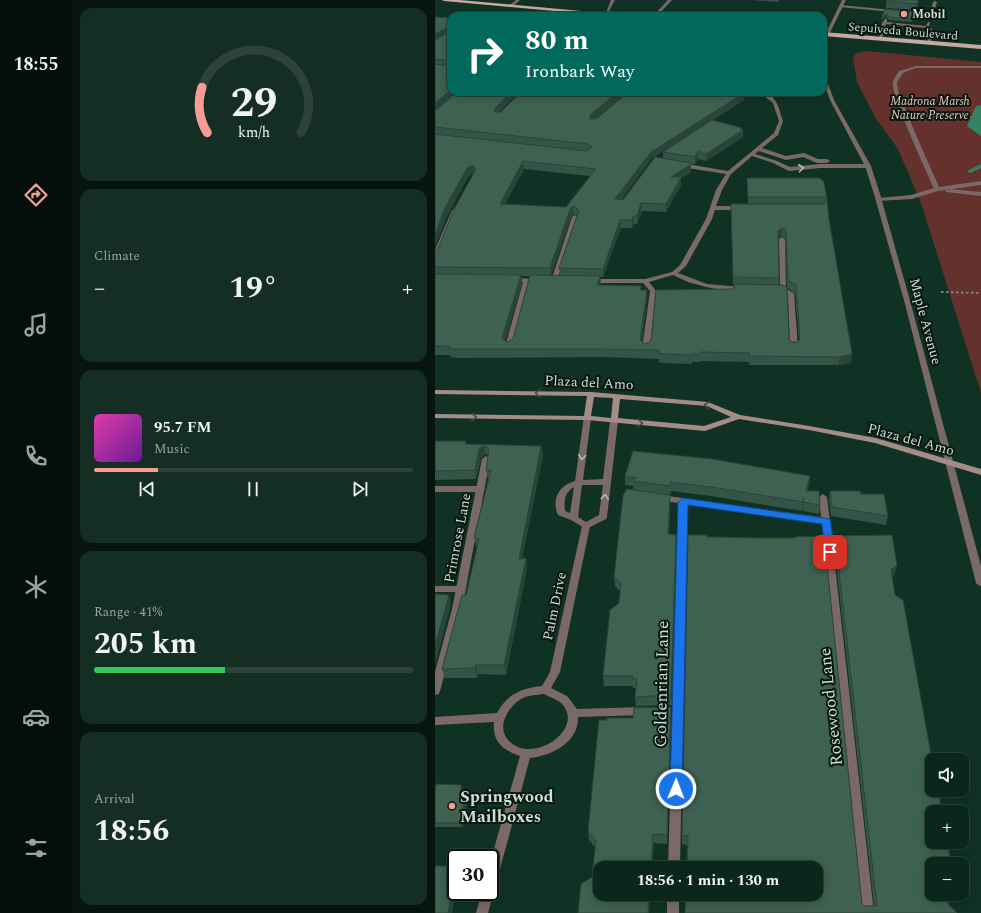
<!DOCTYPE html>
<meta charset="utf-8">
<style>
:root{--surface:#0b261b;--page:#142e24;--text:#f1f3f6;--muted:#9aa5a3;--line:#2b433a;--accent:#f59c93}
body{margin:0;font-family:Spectral,serif;background:var(--page);color:var(--text);height:100vh;display:flex;flex-direction:column;font-size:15px;white-space:nowrap}
*{box-sizing:border-box;margin:0}
p{font-size:13px;color:var(--muted)}
.icon{flex:none;width:22px;height:22px;fill:none;stroke:currentColor;stroke-width:2;stroke-linecap:round;stroke-linejoin:round}
.map{position:relative;flex:1;overflow:hidden}
.side{display:flex;flex-direction:column;gap:8px;padding:8px;background:#06150f;width:363px}
.side>*{flex:none}
.top-card{position:absolute;left:12px;top:12px;width:380px;height:84px;border-radius:12px;box-shadow:0 2px 10px #0003,0 0 0 1px var(--line);background:#00695c;color:#fff;overflow:hidden}
.buttons{position:absolute;left:490px;top:753px;display:grid;gap:8px}
.buttons a{display:grid;place-items:center;width:44px;height:44px;border-radius:8px;background:var(--surface);box-shadow:0 2px 10px #0003,0 0 0 1px var(--line);font-size:20px}
.speed{position:absolute;left:12px;top:849px;display:flex;gap:8px;font-size:20px;font-weight:700;text-align:center}
.speed>*{display:grid;place-content:center;width:52px;height:52px;border-radius:50%;background:var(--surface);box-shadow:0 2px 10px #0003,0 0 0 1px var(--line);line-height:1}
.speed .limit{border:2px solid #111;border-radius:6px;background:#fff;color:#111}
.pin{position:absolute;display:grid;place-items:center;width:34px;height:34px;color:#fff;margin:-17px;border-radius:8px;box-shadow:0 2px 6px #0006}
.me{position:absolute;width:44px;margin:-22px;rotate:1deg;stroke-linejoin:round;filter:drop-shadow(0 0 3px #0008)}
.turn{display:flex;align-items:center;gap:14px;height:84px;padding:0 12px;font-size:18px}
.turn .icon{width:52px;height:52px;stroke-width:2.5}
.turn b{display:block;font-size:28px;line-height:34px}
.big{font-size:30px;font-weight:700;line-height:1.1}
.side .widget{flex:1;display:flex;flex-direction:column;justify-content:center;gap:6px;min-width:0;padding:0 14px;border-radius:12px;background:var(--page)}
.side .dial{align-items:center;gap:0}
.dial svg{height:104px;overflow:visible;fill:none;stroke:var(--line);stroke-width:7;stroke-linecap:round;text-anchor:middle}
.dial text{fill:var(--text);stroke:none}
.song{display:flex;align-items:center;gap:12px}
.cover{width:48px;height:48px;border-radius:6px;background:linear-gradient(135deg,hsl(320 70% 55%),hsl(280 70% 35%))}
.played{height:4px;border-radius:2px;background:linear-gradient(90deg,var(--accent) 20%,var(--line) 20%)}
.keys{display:flex;justify-content:space-around;direction:ltr}
.heat{display:flex;justify-content:space-between;align-items:center;font-size:22px;direction:ltr}
.charge{height:6px;border-radius:3px;background:linear-gradient(90deg,#34c759 41%,var(--line) 0)}
.trip{position:absolute;left:158px;top:861px;width:230px;height:40px;border-radius:12px;background:var(--surface);box-shadow:0 2px 10px #0003,0 0 0 1px var(--line);font-weight:700;line-height:40px;text-align:center}
main{display:flex;flex:1;min-height:0}
.tabs{display:flex;flex-direction:column;width:72px;justify-content:space-around;align-items:center;background:#040f0b;color:var(--muted)}
.tabs .icon{width:28px;height:28px}
.tabs .on{color:var(--accent)}
.tabs b{font-size:18px;color:var(--text)}
.map>svg:first-child{display:block}
.green{fill:#65312c}
.water{fill:#318364}
.lines{fill:none;stroke-linecap:round;stroke-linejoin:round}
.stream{fill:#318364;fill-rule:evenodd}
.path{stroke:#738d81;stroke-width:2;stroke-dasharray:2.5 2.5;stroke-linecap:butt}
.service{fill:#7a6967;fill-rule:evenodd}
.minor{fill:#7a6967;fill-rule:evenodd}
.tertiary{fill:#7a6967;fill-rule:evenodd}
.secondary{fill:#a68c89;fill-rule:evenodd}
.primary{fill:#c9a7a3;fill-rule:evenodd}
.wall{fill:#355346;fill-rule:evenodd}
.shaded-wall{fill:#2b4439}
.building{fill:#3e6151;stroke:#2b4439;fill-rule:evenodd}
.oneway{stroke:#b4bcb5}
.oneway2{stroke:#4f4c46}
.route{fill:#1a73e8;stroke:#114b97}
.poi-dot{fill:#f59c93;stroke:#081710;stroke-width:1.5}
.labels{text-anchor:middle;stroke-width:4;stroke-linejoin:round;paint-order:stroke}
.far-poi-label{font-size:12px;font-weight:bold;fill:#cddfd6;stroke:#081710;text-anchor:start}
.far-street-label{font-size:12px;fill:#cddfd6;stroke:#081710}
.far-park-label{font-size:12px;font-style:italic;fill:#f1c6c1;stroke:#081710}
.street-label{font-size:14px;fill:#cddfd6;stroke:#081710}
.near-street-label{font-size:17px;fill:#cddfd6;stroke:#081710}
.near-poi-label{font-size:17px;font-weight:bold;fill:#cddfd6;stroke:#081710;text-anchor:start}
</style>
<main>
<nav class="tabs">
<b>18:55</b>
<svg class="icon on" aria-label="directions" viewBox="0 0 24 24"><path d="M12 3l9 9-9 9-9-9zM9 14v-3h6M13 9l2 2-2 2"/></svg>
<svg class="icon" aria-label="music" viewBox="0 0 24 24"><path d="M9 18V5l10-2v13"/><circle cx="6" cy="18" r="3"/><circle cx="16" cy="16" r="3"/></svg>
<svg class="icon" aria-label="phone" viewBox="0 0 24 24"><path d="M5 4h4l2 5-3 2q2 4 5 5l2-3 5 2v4C11 20 4 13 5 4z"/></svg>
<svg class="icon" aria-label="climate" viewBox="0 0 24 24"><path d="M12 3v18M4 7l16 10M4 17L20 7"/></svg>
<svg class="icon" aria-label="car" viewBox="0 0 24 24"><path d="M5 17H2v-5l4-1 3-4h7l3 4 3 1v5h-3M9 17h6M6 11h13"/><circle cx="7" cy="17" r="2"/><circle cx="17" cy="17" r="2"/></svg>
<svg class="icon" aria-label="filters" viewBox="0 0 24 24"><path d="M4 7h16M4 17h16"/><circle cx="9" cy="7" r="2"/><circle cx="15" cy="17" r="2"/></svg>
</nav>
<section class="side">
<div class="widget dial"><svg viewBox="0 0 100 80">
<path d="M14 69A42 42 0 1 1 86 69"/>
<path d="M14 69A42 42 0 0 1 10 34" stroke="#f59c93"/>
<text x="50" y="56" font-size="32" font-weight="700">29</text>
<text x="50" y="72" font-size="11">km/h</text>
</svg></div>
<div class="widget"><p>Climate</p>
<div class="heat"><a>−</a><b class="big">19°</b><a>+</a></div>
</div>
<div class="widget">
<div class="song"><i class="cover"></i><div><b>95.7 FM</b><p>Music</p></div></div>
<div class="played"></div>
<div class="keys"><svg class="icon" aria-label="previous" viewBox="0 0 24 24"><path d="M18 5L8 12l10 7zM5 5v14"/></svg><svg class="icon" aria-label="pause" viewBox="0 0 24 24"><path d="M8 5v14M16 5v14"/></svg><svg class="icon" aria-label="next" viewBox="0 0 24 24"><path d="M6 5l10 7-10 7zM19 5v14"/></svg></div>
</div>
<div class="widget"><p>Range · 41%</p><b class="big">205 km</b><div class="charge"></div></div>
<div class="widget"><p>Arrival</p><b class="big">18:56</b></div>
</section>
<div class="map">
<svg width="546" height="913" viewBox="0 0 546 913">
<rect width="100%" height="100%" fill="#0f3224"/>
<path class="green" d="M431 51 546 62V393L486 203 463 149 440 117 422 82 418 57 422 53Z"/>
<path class="water" d="M546 105V136L532 126 541 106Z"/>
<g class="lines">
<path class="stream" d="M482 115 536 116 538 117 536 118 484 117H482Z
M546 164V168L535 173 532 171Z"/>
<path class="path" d="M506 292 546 293"/>
<path class="service" d="M81 0H85L77 7H75V5Z
M176 0H180L172 15H170Z
M233 0H237L222 16H218Z
M500 1 502 2 498 15 468 12 470 11 495 13 498 2Z
M405 5 458 10 460 11 458 12 404 7Z
M450 19H452V22L491 26 493 22H495L494 27 499 31 496 43 494 44 492 43 495 31 491 28 451 24 447 39 444 40 447 23Z
M481 66H546V68H481L468 73 462 82 463 91 481 135 504 187 546 181V185L503 191 477 199 442 201V199L444 198 476 195 499 188C492 173 455 93 458 82 459 78 462 74 464 71Z
M324 92C341 92 344 108 348 121L343 135 327 148 351 156 369 153 383 159H392L395 161 392 163H382L368 157 351 160 324 151 320 154 342 161 355 167 385 164H433L436 166 433 168H385L354 171 338 163 317 156 296 174 287 190 281 206H307L310 208 307 210H280L277 219 251 266 243 273 272 284 305 287 308 289 305 291 287 290 271 287 253 282 238 275 214 282 221 291 215 349 211 351 207 349 215 291 208 283H155L152 281 155 279H210L237 272 245 265 271 219 281 190 291 174 246 167 243 165 246 163 293 171 339 133 344 121 338 103Z
M513 189 546 192V196L511 192 510 191Z
M20 208 23 210 3 257 0 259V250L17 210Z
M140 215 143 217 122 281 121 282H117L116 281 137 217Z
M347 237 350 239 351 289 359 293 363 348 359 350 355 348 353 294 340 291 339 290 340 289 345 288 344 239Z
M77 278 103 279 106 281 103 283H95L78 347 74 349 70 347 88 282 75 281V279Z
M149 416H152L156 418 148 480 168 479 175 421 179 419 183 421 172 517 171 519 151 529 136 520 123 515C116 500 124 485 140 481ZM147 485H168L164 515 151 522 143 517ZM139 487 135 513 130 511C129 501 129 493 139 487Z
M51 456 55 459 27 609 5 691 4 694 0 695V672L17 609 47 459Z"/>
<path class="minor" d="M0 486H46L50 489 46 492H0Z
M388 494 392 497 395 521 439 913H427L387 523 252 505 245 868H233L244 503 226 501 222 498 226 495 386 517 384 497Z
M151 523 154 524 155 526 125 672 116 688 132 696 142 709 209 707 213 708 214 711 213 714 209 715 143 717C144 742 117 756 95 758L61 884 58 889 59 892 53 913H41L47 892H55V863L85 756C68 750 57 742 59 722L0 725V717L62 713C72 694 87 688 107 686L115 672 147 526 148 524ZM109 694C114 697 121 699 125 702 153 727 99 766 74 741 60 727 74 705 88 698 94 695 102 695 109 694Z
M0 586H26L29 587 31 589 29 591 26 592H0Z
M232 894H244V913H232Z"/>
<path class="tertiary" d="M407 0H411L390 43 388 44V39Z
M388 74 390 75 399 100 436 166 445 194 476 304 546 566V586L543 585 541 583 470 304 439 194 430 166 395 100 388 81Z"/>
<path class="secondary" d="M0 390 156 392 273 402 305 415 374 426 441 438 546 469V475L440 443 374 430 304 419 270 431 152 420 0 418V414L149 416 152 396 0 394ZM159 397 178 398 176 418 156 416ZM185 399 272 406 296 417 269 426 183 418Z"/>
<path class="primary" d="M7 0H25L190 15 192 16H173L9 1Z
M388 32 546 45V49L388 36Z"/>
</g>
<path class="wall" d="M317 0H344L343 2Z
M484 0 481 10 451 8V1Z
M450 9 479 15 477 22 454 20 452 18 446 19Z
M0 17 16 18V92L64 112H66L86 92H192L160 119 309 100 278 120 308 130V137L271 161 263 159 260 164H256V170L255 173 246 178V185L231 212 207 211 202 224H199L197 228H186L168 277H165V285L206 286V290H212V298L207 341 210 344 216 341 298 289 296 204H313L312 178H384L392 199V202L394 219 417 354 416 363 404 365H314V362L265 361V362H257V364L228 363 224 362V359L168 357 23 358 16 357 15 355H0V251L3 249 39 173 34 175 12 216 0 247ZM252 136 228 152V158L188 200H186L216 159ZM89 169 155 176 131 207 70 204ZM139 214 142 216 124 268 125 275H116L136 217ZM346 236 350 238 352 288 360 293 364 340 362 342H357L354 339 344 285 343 239ZM86 276H95L78 339 72 342 70 340 87 283Z
M0 441 32 444 106 446 108 455 87 559 91 558 92 568 71 675 43 674 42 678H10L7 669 31 595 43 547 41 546 39 537 54 479H53L51 470 53 456 51 454 46 458 41 479 0 480Z
M190 476H375L374 485 372 491 385 505 384 514 368 511V507L367 511 276 496 236 491 235 495 234 534 241 544 237 705 201 706 200 697 201 688H198V686H169L168 676 184 603 185 591 180 586 179 577 198 490V486L190 485Z
M395 491 426 494 453 516 451 525 396 516 394 500Z
M400 536 460 574 457 577 460 595 515 857 512 864H497L512 899 514 905 250 913 252 845 247 844V836L272 537 427 905 429 906H439L399 545Z
M236 717 232 844 219 843 165 894H215L214 913H143L157 877 160 847 154 840 153 831 198 718Z
M26 785 27 790V792H31L33 797 27 827H0V790Z"/>
<path class="shaded-wall" d="M483 0H484L481 10 482 4Z
M452 14V18L446 19 447 16Z
M16 26V33L0 41V34Z
M16 90V92H23L0 111V103Z
M77 92H85L61 115 60 112V108Z
M183 92H192L156 122V126L155 115Z
M309 93V100L216 159 181 207 180 199 216 152Z
M307 128V131L308 130V137L271 161V154Z
M263 151V159L260 164V157Z
M88 161 89 169 66 212 65 204Z
M256 163V170L255 173 246 178V185L231 212V204L236 177Z
M38 165 39 173 34 175 12 216 0 247V235L10 208 32 168Z
M206 203 207 211 202 224V216Z
M138 206 139 214 136 217 116 276 115 268 135 209Z
M198 216 199 224 197 228V220Z
M185 220 186 228 168 277V269Z
M347 228 346 236 342 239 343 231Z
M86 275 87 283 69 347 67 338Z
M165 276 166 284 162 294V285Z
M212 290V298L206 349 205 340Z
M417 354 416 363 404 365V357Z
M49 445 51 454 46 458 41 479 40 470 44 449Z
M106 446 108 455 85 568 84 559Z
M375 476 374 485 370 500 371 491Z
M235 495V504L234 544 233 534Z
M369 498 368 507 367 511 368 502Z
M241 535V544L237 705 236 695Z
M91 558 92 568 71 675 69 665Z
M462 565 460 574 454 579 456 570Z
M14 595 16 604 0 666V647Z
M41 665 43 674 42 678 40 668Z
M236 707V717L232 844V835Z
M26 785 27 790 26 797 25 792Z
M31 792 33 797 27 827 25 823Z
M218 834 219 843 217 868H216Z
M515 857 512 864H508Z
M21 869V892L17 913H13Z
M214 894H215L214 913H213Z"/>
<path class="building" d="M452 0H483L482 4 451 1Z
M450 9 480 12 478 19 454 17 452 14 447 16Z
M0 17 16 18V26L0 34Z
M16 27V63L15 61 0 59V40L16 31Z
M0 64 15 66 16 65V90L0 103Z
M22 92H77L60 108V112H66L86 92H183L155 115V119H161L193 92H304L309 93 216 152 180 199 188 200 220 157 256 163 255 165 236 177H246L231 204 206 203 202 216H198L197 220H185L168 269 124 268 144 210 138 206 135 209 115 268 0 267V251L3 249 18 211 41 169 38 165 32 168 10 208 0 235V134L152 151 157 147 153 144 0 127V111ZM88 161 161 169 131 207 65 204Z
M277 120 307 128 305 129 308 130 271 154 263 151 260 157 228 152Z
M312 178H384L389 182 392 199 389 197H313Z
M392 201 394 219 417 354 404 357 314 356 315 353 265 352V354H257V355L228 354H224V350L167 349H21L14 348V346H0V274L86 275 67 338 72 342 78 339 95 275 165 276 162 285 206 286 205 290H212L205 340 210 344 216 341 221 290 299 289V284L347 285 352 287 354 339 357 342H362L365 339 361 285 353 280 351 230 347 228 343 231 344 278 298 277 296 204H389Z
M0 441H31L30 444 106 446 84 559 91 558 69 665H41L40 668 7 669 27 595H31L44 539 39 537 56 470H51L54 449 49 445 44 449 40 470 0 471Z
M198 451 277 459 375 476 371 491H384L385 505 368 502 369 498 368 502 276 487 235 482V486L198 481 201 478 190 476Z
M192 489 235 495 233 534 241 535 236 695 200 697 202 679H197L198 676H168L175 610 184 603 186 583 179 577 188 495Z
M395 491H425L426 494H449L453 516 397 507Z
M253 535H272V537H282L321 538H360V537L389 536 427 905 429 906H442L400 536 457 535 462 565 456 570 460 595 468 600 497 760V790H503L507 812H497V842H512L515 857 508 864H497V894H511L514 905 522 913H250L251 894H381V868H252L253 836H247Z
M0 594 14 595 0 647Z
M236 707 232 835 218 834 216 868H165V894H214L213 913H143L146 884 157 877 158 867 161 841 153 831 164 720H172V718H198L199 708Z
M1 784 26 785 25 792H31L25 823H0V790Z
M0 866H21V869L13 913H0Z"/>
<defs><path id="oneway-chevron" d="M-2-3.5L2.5 0L-2 3.5" fill="none" stroke-width="1.6" stroke-linecap="round" stroke-linejoin="round"/></defs>
<g class="oneway">
<use href="#oneway-chevron" transform="translate(366 168) rotate(-7)"/>
<use href="#oneway-chevron" transform="translate(147 457) rotate(98)"/>
<use href="#oneway-chevron" transform="translate(170 497) rotate(-84)"/>
</g>
<g class="oneway2">
<use href="#oneway-chevron" transform="translate(103 393) rotate(-179)"/>
<use href="#oneway-chevron" transform="translate(272 405) rotate(-167)"/>
<use href="#oneway-chevron" transform="translate(39 417) rotate(1)"/>
<use href="#oneway-chevron" transform="translate(205 423) rotate(5)"/>
</g>
<path class="route" d="M248 498 395 519 400 552 398 555H391L390 552 387 524 253 505 247 789 245 793 241 795 236 793 235 789 243 502Z"/>
<g class="poi-dot">
<circle cx="469" cy="14" r="4"/>
<circle cx="17" cy="806" r="4"/>
</g>
<g class="labels">
<g class="far-poi-label">
<text x="477" y="18">Mobil</text>
</g>
<g class="far-street-label">
<text transform="translate(468 31) rotate(5)" y="4">Sepulveda Boulevard</text>
</g>
<g class="far-park-label">
<text x="495" y="105">Madrona Marsh<tspan x="495" dy="14">Nature Preserve</tspan></text>
</g>
<g class="street-label">
<text transform="translate(491 321) rotate(75)" y="5">Maple Avenue</text>
<text transform="translate(154 382) rotate(3)" y="5">Plaza del Amo</text>
<text transform="translate(476 439) rotate(15)" y="5">Plaza del Amo</text>
<text transform="translate(22 538) rotate(-79)" y="5">Primrose Lane</text>
<text transform="translate(119 606) rotate(-78)" y="5">Palm Drive</text>
</g>
<g class="near-street-label">
<text transform="translate(226 684) rotate(-89)" y="6">Goldenrian Lane</text>
<text transform="translate(395 707) rotate(-96)" y="6">Rosewood Lane</text>
</g>
<g class="near-poi-label">
<text x="25" y="802">Springwood<tspan x="25" dy="20">Mailboxes</tspan></text>
</g>
</g>
</svg>
<div class="buttons">
<a><svg class="icon" aria-label="sound" viewBox="0 0 24 24"><path d="M4 9h4l5-4v14l-5-4H4zM17 9q2 3 0 6"/></svg></a>
<a>+</a>
<a>−</a>
</div>
<div class="speed"><div class="limit">30</div></div>
<div class="pin" style="left:395px;top:552px;background:#d93025"><svg class="icon" aria-label="arrive" viewBox="0 0 24 24"><path d="M6 21V4h12l-3 4 3 4H6"/></svg></div>
<svg class="me" style="left:241px;top:789px" viewBox="-20 -20 40 40"><circle r="17" fill="#1a73e8" stroke="#fff" stroke-width="3"/><path d="M0-11L8 9 0 5-8 9z" fill="#fff"/></svg>
<div class="trip">18:56 · 1 min · 130 m</div>
<div class="top-card">
<div class="turn"><svg class="icon" aria-label="right" viewBox="0 0 24 24"><path d="M7 20v-9h11M14 6l5 5-5 5"/></svg><div><b>80 m</b>Ironbark Way</div></div>
</div>
</div>
</main>
